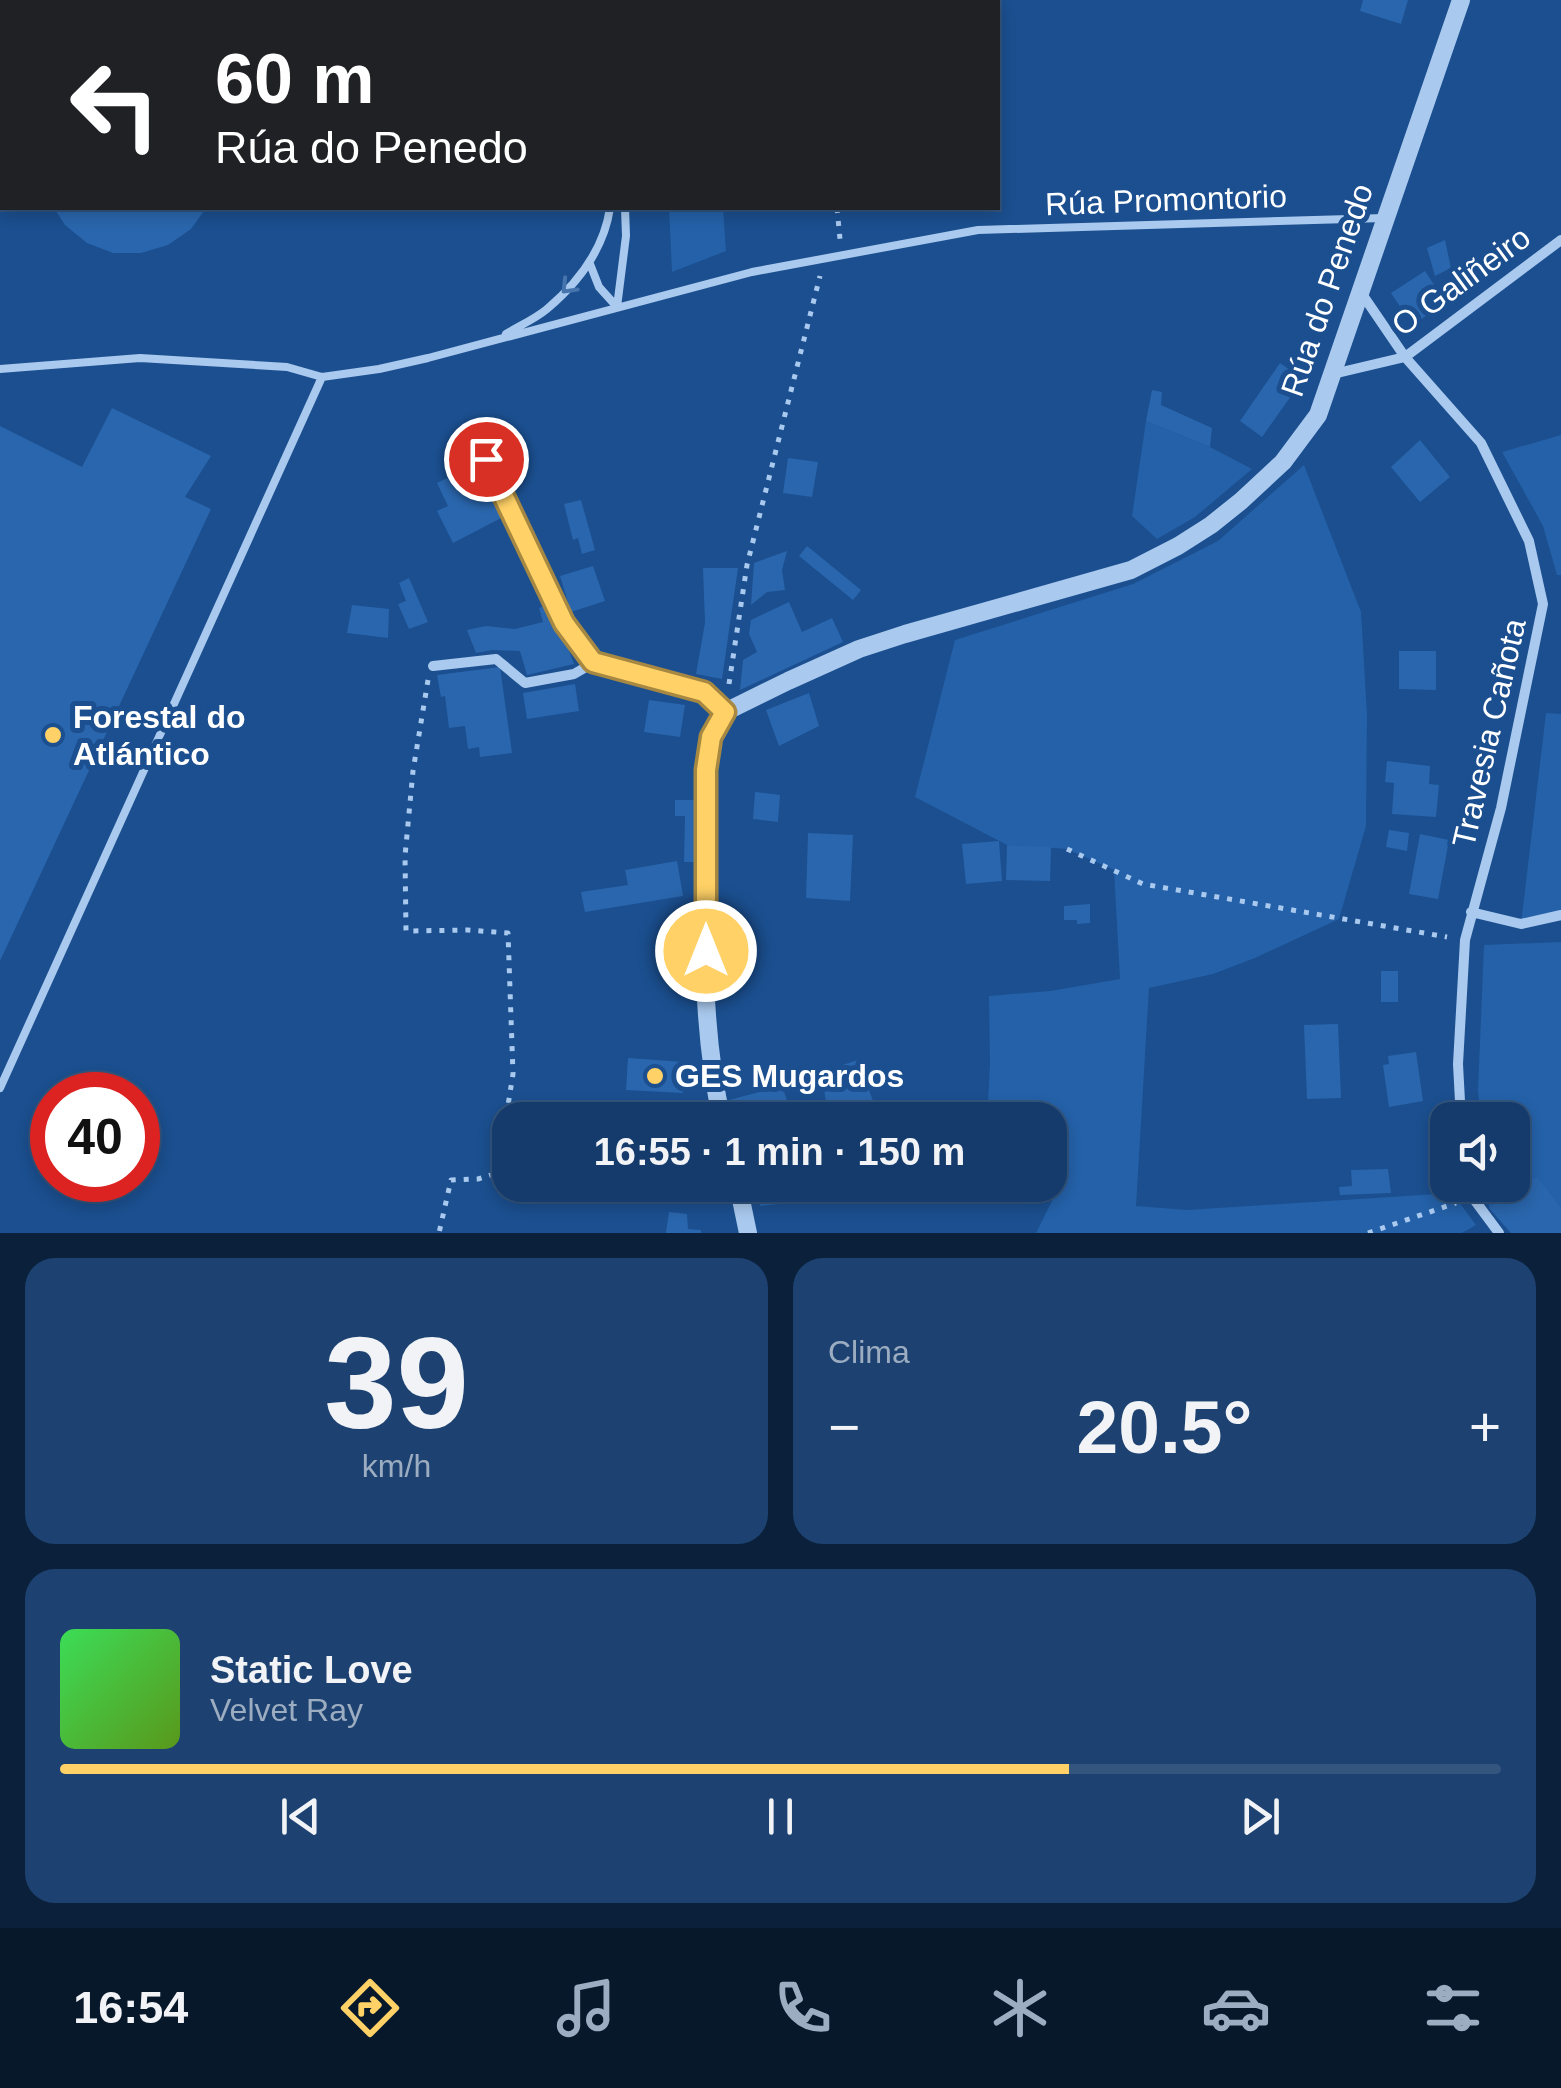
<!DOCTYPE html>
<html lang="es">
<meta charset="utf-8">
<style>
:root{--surface:#143b6b;--page:#1d4271;--text:#f1f3f6;--muted:#9dadc1;--line:#33557e;--accent:#ffd166}
body{margin:0;font-family:Arial,sans-serif;background:var(--page);color:var(--text);height:100vh;display:flex;flex-direction:column;font-size:38px;white-space:nowrap}
*{box-sizing:border-box;margin:0}
p{font-size:32px;color:var(--muted)}
.icon{flex:none;width:55px;height:55px;fill:none;stroke:currentColor;stroke-width:2;stroke-linecap:round;stroke-linejoin:round}
.map{position:relative;height:1233px;overflow:hidden}
.details{display:flex;flex-direction:column;gap:25px;padding:25px;background:#0b203b;flex:1}
.details>*{flex:none}
.banner{position:absolute;left:0px;top:0px;width:1000px;height:210px;box-shadow:0 5px 15px #0003,0 0 0 2px var(--line);background:#202124;color:#fff;overflow:hidden}
.controls{position:absolute;left:1430px;top:1102px;display:grid;gap:20px}
.controls a{display:grid;place-items:center;width:100px;height:100px;border-radius:20px;background:var(--surface);box-shadow:0 5px 15px #0003,0 0 0 2px var(--line);font-size:50px}
.speed{position:absolute;left:30px;top:1072px;display:flex;gap:20px;font-size:50px;font-weight:700;text-align:center}
.speed>*{display:grid;place-content:center;width:130px;height:130px;border-radius:50%;background:var(--surface);box-shadow:0 5px 15px #0003,0 0 0 2px var(--line);line-height:1}
.speed .limit{border:15px solid #d22;background:#fff;color:#111}
.pin{position:absolute;display:grid;place-items:center;width:85px;height:85px;color:#fff;margin:-42px;border:5px solid #fff;border-radius:50%;box-shadow:0 2px 10px #0007}
.me{position:absolute;width:110px;margin:-55px;rotate:0deg;stroke-linejoin:round;filter:drop-shadow(0 0 8px #0008)}
.turn{display:flex;align-items:center;gap:35px;height:210px;padding:0 50px;font-size:45px}
.turn .icon{width:130px;height:130px;stroke-width:2.5}
.turn b{display:block;font-size:70px;line-height:85px}
.big{font-size:75px;font-weight:700;line-height:1.1}
.details .widget{flex:1;display:flex;flex-direction:column;justify-content:center;gap:15px;min-width:0;padding:0 35px;border-radius:30px;background:var(--page)}
.details .dial{align-items:center;gap:0}
.dial b{font-size:130px;line-height:1}
.song{display:flex;align-items:center;gap:30px}
.cover{width:120px;height:120px;border-radius:15px;background:linear-gradient(135deg,hsl(130 70% 55%),hsl(90 70% 35%))}
.played{height:10px;border-radius:5px;background:linear-gradient(90deg,var(--accent) 70%,var(--line) 70%)}
.keys{display:flex;justify-content:space-around;direction:ltr}
.heat{display:flex;justify-content:space-between;align-items:center;font-size:55px;direction:ltr}
.details .tiles{flex:1;display:grid;gap:25px;grid-template-columns:1fr 1fr}
.widget:last-child{grid-column:span 2}
.trip{position:absolute;left:492px;top:1102px;width:575px;height:100px;border-radius:30px;background:var(--surface);box-shadow:0 5px 15px #0003,0 0 0 2px var(--line);font-weight:700;line-height:100px;text-align:center}
.menu{display:flex;height:160px;justify-content:space-around;align-items:center;background:#08182b;color:var(--muted)}
.menu .icon{width:70px;height:70px}
.menu .active{color:var(--accent)}
.menu b{font-size:45px;color:var(--text)}
.map>svg:first-child{display:block}
.green{fill:#2461a8}
.building{fill:#2a66ad}
.lines{fill:none;stroke-linecap:round;stroke-linejoin:round}
.path{stroke:#a9c9ee;stroke-width:5;stroke-dasharray:5 8;stroke-linecap:butt}
.service{stroke:#a9c9ee;stroke-width:8}
.minor{stroke:#a9c9ee;stroke-width:10}
.tertiary{stroke:#a9c9ee;stroke-width:18}
.oneway{stroke:#4674ac}
.route-casing{stroke:#a68842;stroke-width:25}
.route{stroke:#ffd166;stroke-width:18}
.poi-dot{fill:#ffd166;stroke:#1b4f8f;stroke-width:4}
.labels{text-anchor:middle;stroke-width:10;stroke-linejoin:round;paint-order:stroke}
.street-label{font-size:32px;fill:#fff;stroke:#1b4f8f}
.poi-label{font-size:32px;font-weight:bold;fill:#fff;stroke:#1b4f8f;text-anchor:start}
</style>
<div class="map">
<svg width="1561" height="1233" viewBox="0 0 1561 1233">
<rect width="100%" height="100%" fill="#1b4f8f"/>
<path class="green" d="M669 208H723L726 251 672 272Z
M1146 421 1210 447 1252 469 1195 517 1157 539 1132 516Z
M1561 435V575H1557L1543 526 1502 452Z
M1304 465 1361 612 1367 714 1366 826 1339 919 1255 958 1213 974 1149 988 1136 1206 1187 1210 1452 1193 1476 1225 1462 1233H1036L1056 1193 983 1192V1185H1050V1120H987L990 1064 989 996 1050 991 1120 979 1114 870 1067 849 1007 845 915 797 955 640 1133 584 1218 541Z
M1546 713 1561 714V915L1521 924Z
M1561 942V1233H1511L1489 1208 1487 1185H1512V1120H1481L1478 1091 1484 945Z"/>
<path class="building" d="M1363 0H1408L1401 24 1360 11Z
M54 208H206L191 229 168 245 141 253H113L87 243 65 225Z
M1445 240 1451 268 1435 276 1427 248Z
M1425 271 1446 303 1412 325 1391 293Z
M1280 363 1303 379 1262 437 1240 421Z
M1152 390 1162 392 1161 405 1212 428 1210 447 1146 421Z
M112 408 211 456 185 497 211 509 0 961V426L82 467Z
M1420 440 1450 477 1420 502 1391 467Z
M788 458 818 462 812 497 783 493Z
M476 464 503 517 453 543 437 511 448 506 437 483Z
M581 500 595 550 582 554 578 538 573 540 564 504Z
M807 546 861 590 853 600 799 556Z
M787 551 782 570 785 590 767 592 751 605 754 563Z
M593 566 605 601 571 612 560 576Z
M703 568H738L722 679 696 674 705 623Z
M409 578 428 622 409 629 398 604 406 601 399 583Z
M789 602 802 632 832 618 843 642 740 690 743 660 757 652 749 634 751 620Z
M352 605 389 609 388 638 347 633Z
M547 605 566 643 574 664 527 675 520 651 492 650 476 653 467 630 486 626 515 629 543 622 539 608Z
M1399 651H1436V690L1399 689Z
M500 667 512 753 480 757 479 747 468 749 465 726 449 728 445 696 441 697 437 675Z
M575 684 579 711 527 719 523 693Z
M809 693 819 726 779 746 766 710Z
M649 700 685 705 680 737 644 732Z
M1387 761 1430 766 1429 784 1439 785 1436 817 1392 814 1394 783 1385 782Z
M755 792 780 795 778 822 753 819Z
M675 800H695V862H684L685 816H675Z
M1389 830 1409 833 1407 851 1386 847Z
M808 833 853 835 850 901 806 898Z
M1420 834 1449 840 1438 899 1409 894Z
M999 841 1002 881 966 884 962 844Z
M1007 845 1051 847 1050 881 1006 880Z
M677 861 683 896 585 912 581 892 628 885 625 870Z
M1090 904V923L1077 924V920H1064V906Z
M1381 971H1398V1002H1381Z
M1338 1024 1341 1098 1307 1099 1304 1025Z
M1416 1052 1423 1101 1389 1107 1383 1065 1389 1064 1388 1056Z
M628 1058 684 1062 683 1093 626 1090Z
M858 1060 880 1120H829L821 1072Z
M782 1086 792 1115 775 1120H733L729 1100Z
M1388 1169 1391 1193 1340 1195 1339 1187 1352 1186 1351 1170Z
M1537 1177 1561 1208V1233H1511L1489 1208Z
M592 1185H662L661 1195 592 1187Z
M758 1185H788L790 1203 760 1206Z
M669 1212 687 1214 688 1229 701 1230V1233H666Z"/>
<g class="lines">
<path class="path" d="M790 0 791 2
M837 208 840 239
M428 680 413 771 405 856 406 931 468 930 508 933 513 1074 499 1162 494 1174 478 1179 451 1180 439 1233
M729 684 747 565 820 276
M1067 849 1143 884 1447 937
M1368 1233 1456 1203"/>
<path class="service" d="M616 0V2
M590 264 599 287 617 307 626 236 625 208
M506 334C519 326 535 319 547 309 579 282 604 248 610 208
M0 369 140 358 287 367 322 377 379 369 428 358 752 272 978 230 1384 218
M0 1088 322 377
M804 1120 820 1115"/>
<path class="minor" d="M1360 291 1405 357 1481 443 1529 541 1543 604 1501 808 1465 940 1458 1064 1461 1120
M1333 374 1405 357 1561 240
M486 459 564 623 593 663 704 692 725 712
M433 666 496 659 525 683 574 674 593 663
M1471 912 1521 924 1561 915
M1468 1185 1473 1198 1499 1233"/>
<path class="tertiary" d="M722 1120C696 1008 706 885 706 770L711 737 725 712 788 681 859 649 905 634 1131 570 1178 546 1211 525 1241 501 1283 462 1318 415 1461 0
M738 1185 748 1233"/>
</g>
<defs><path id="oneway-chevron" d="M-2-3.5L2.5 0L-2 3.5" fill="none" stroke-width="1.6" stroke-linecap="round" stroke-linejoin="round" transform="scale(2.5)"/></defs>
<use class="oneway" href="#oneway-chevron" transform="translate(568 287) rotate(134)"/>
<g class="lines">
<defs>
<path id="route" d="M486 459 564 623 593 662 704 692 725 712 711 737 706 770V951"/>
</defs>
<use href="#route" class="route-casing"/>
<use href="#route" class="route"/>
</g>
<g class="poi-dot">
<circle cx="53" cy="735" r="10"/>
<circle cx="655" cy="1076" r="10"/>
</g>
<g class="labels">
<g class="street-label">
<text transform="translate(1166 200) rotate(-2)" y="11">Rúa Promontorio</text>
<text transform="translate(1461 281) rotate(-36)" y="11">O Galiñeiro</text>
<text transform="translate(1327 290) rotate(-71)" y="11">Rúa do Penedo</text>
<text transform="translate(1489 733) rotate(-77)" y="11">Travesia Cañota</text>
</g>
<g class="poi-label">
<text x="73" y="728">Forestal do<tspan x="73" dy="37">Atlántico</tspan></text>
<text x="675" y="1087">GES Mugardos</text>
</g>
</g>
</svg>
<div class="controls">
<a><svg class="icon" aria-label="sound" viewBox="0 0 24 24"><path d="M4 9h4l5-4v14l-5-4H4zM17 9q2 3 0 6"/></svg></a>
</div>
<div class="speed"><div class="limit">40</div></div>
<div class="pin" style="left:486px;top:459px;background:#d93025"><svg class="icon" aria-label="arrive" viewBox="0 0 24 24"><path d="M6 21V4h12l-3 4 3 4H6"/></svg></div>
<svg class="me" style="left:706px;top:951px" viewBox="-20 -20 40 40"><circle r="17" fill="#ffd166" stroke="#fff" stroke-width="3"/><path d="M0-11L8 9 0 5-8 9z" fill="#fff"/></svg>
<div class="trip">16:55 · 1 min · 150 m</div>
<div class="banner">
<div class="turn"><svg class="icon" aria-label="left" viewBox="0 0 24 24"><path d="M17 20v-9H6M10 6l-5 5 5 5"/></svg><div><b>60 m</b>Rúa do Penedo</div></div>
</div>
</div>
<section class="details">
<div class="tiles">
<div class="widget dial"><b>39</b><p>km/h</p></div>
<div class="widget"><p>Clima</p>
<div class="heat"><a>−</a><b class="big">20.5°</b><a>+</a></div>
</div>
<div class="widget">
<div class="song"><i class="cover"></i><div><b>Static Love</b><p>Velvet Ray</p></div></div>
<div class="played"></div>
<div class="keys"><svg class="icon" aria-label="previous" viewBox="0 0 24 24"><path d="M18 5L8 12l10 7zM5 5v14"/></svg><svg class="icon" aria-label="pause" viewBox="0 0 24 24"><path d="M8 5v14M16 5v14"/></svg><svg class="icon" aria-label="next" viewBox="0 0 24 24"><path d="M6 5l10 7-10 7zM19 5v14"/></svg></div>
</div>
</div>
</section>
<nav class="menu">
<b>16:54</b>
<svg class="icon active" aria-label="directions" viewBox="0 0 24 24"><path d="M12 3l9 9-9 9-9-9zM9 14v-3h6M13 9l2 2-2 2"/></svg>
<svg class="icon" aria-label="music" viewBox="0 0 24 24"><path d="M9 18V5l10-2v13"/><circle cx="6" cy="18" r="3"/><circle cx="16" cy="16" r="3"/></svg>
<svg class="icon" aria-label="phone" viewBox="0 0 24 24"><path d="M5 4h4l2 5-3 2q2 4 5 5l2-3 5 2v4C11 20 4 13 5 4z"/></svg>
<svg class="icon" aria-label="climate" viewBox="0 0 24 24"><path d="M12 3v18M4 7l16 10M4 17L20 7"/></svg>
<svg class="icon" aria-label="car" viewBox="0 0 24 24"><path d="M5 17H2v-5l4-1 3-4h7l3 4 3 1v5h-3M9 17h6M6 11h13"/><circle cx="7" cy="17" r="2"/><circle cx="17" cy="17" r="2"/></svg>
<svg class="icon" aria-label="filters" viewBox="0 0 24 24"><path d="M4 7h16M4 17h16"/><circle cx="9" cy="7" r="2"/><circle cx="15" cy="17" r="2"/></svg>
</nav>
